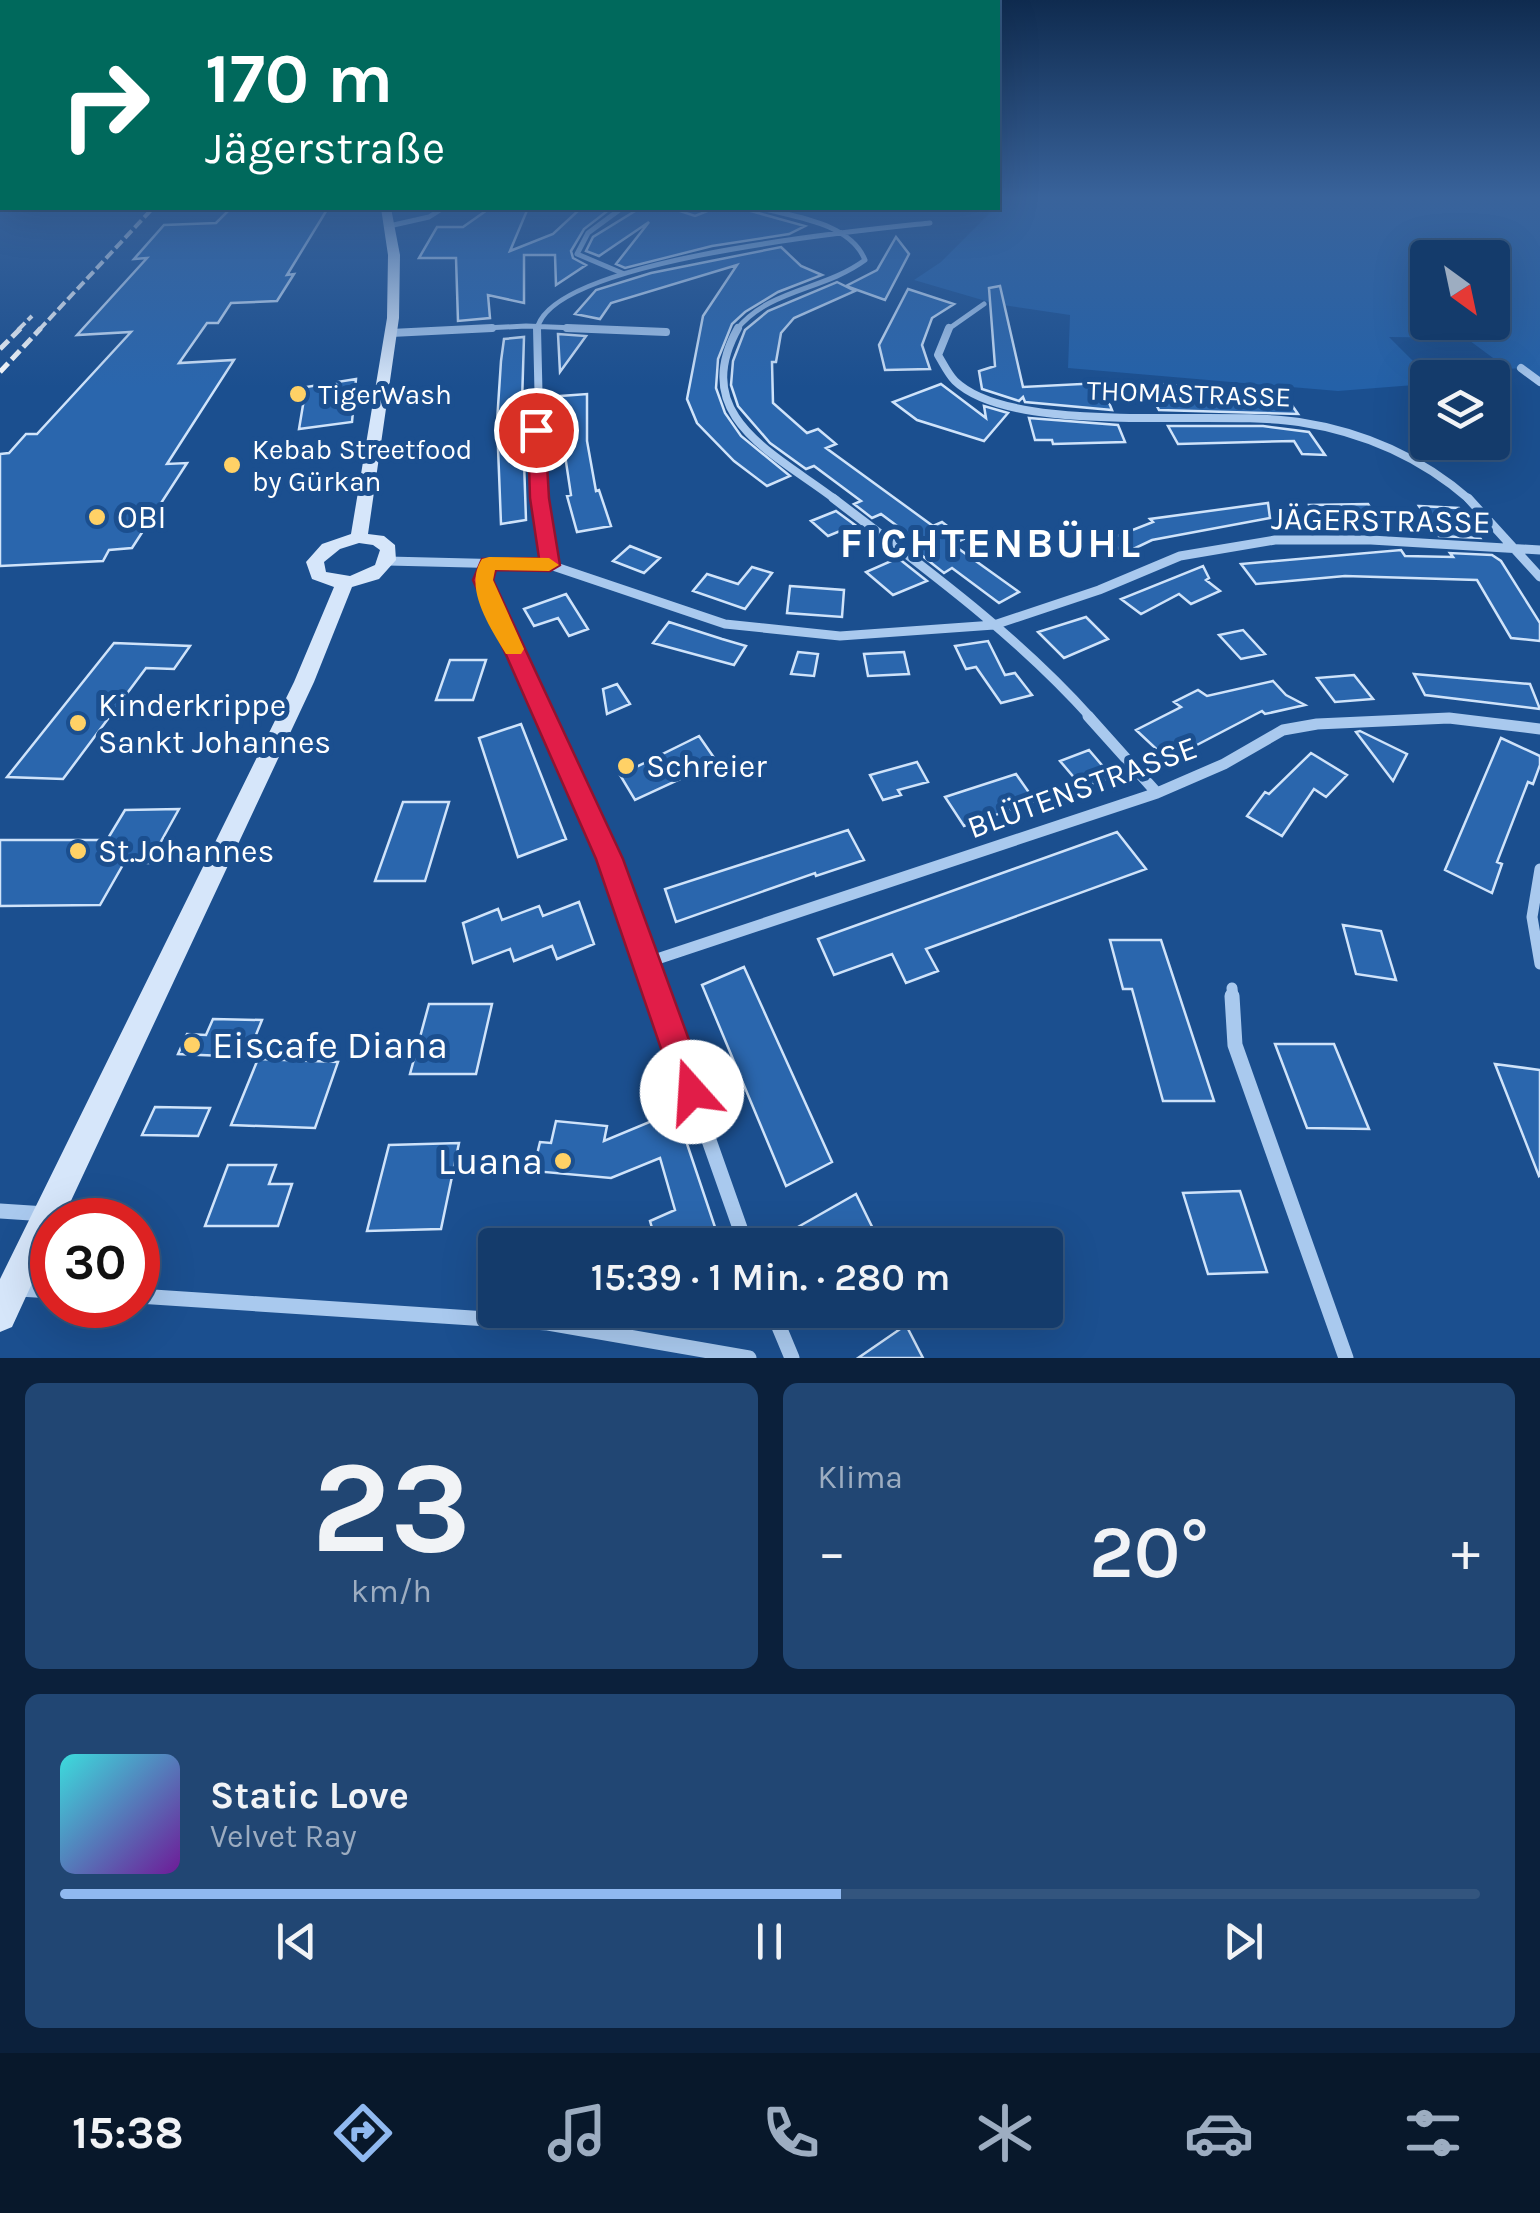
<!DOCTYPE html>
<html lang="de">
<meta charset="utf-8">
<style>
:root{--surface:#143b6b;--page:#214673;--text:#f1f3f6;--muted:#9dadc1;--line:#33557e;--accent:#90b9f0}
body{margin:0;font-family:Karla,sans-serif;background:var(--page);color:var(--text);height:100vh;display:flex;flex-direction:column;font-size:38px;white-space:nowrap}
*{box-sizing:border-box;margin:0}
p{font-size:32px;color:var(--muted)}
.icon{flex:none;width:55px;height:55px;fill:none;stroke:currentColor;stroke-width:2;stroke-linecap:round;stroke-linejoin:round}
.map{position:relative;height:1358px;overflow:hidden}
.side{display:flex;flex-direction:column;gap:25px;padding:25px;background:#0b203b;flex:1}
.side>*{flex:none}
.top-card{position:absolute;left:0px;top:0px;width:1000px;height:210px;box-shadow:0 10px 40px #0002,0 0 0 2px var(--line);background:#00695c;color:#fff;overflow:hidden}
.needle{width:65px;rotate:147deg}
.fabs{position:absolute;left:1410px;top:240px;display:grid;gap:20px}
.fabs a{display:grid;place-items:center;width:100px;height:100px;border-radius:10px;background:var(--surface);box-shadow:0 10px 40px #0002,0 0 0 2px var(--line);font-size:50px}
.speed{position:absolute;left:30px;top:1198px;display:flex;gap:20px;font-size:50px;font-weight:700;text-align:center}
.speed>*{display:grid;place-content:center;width:130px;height:130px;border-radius:50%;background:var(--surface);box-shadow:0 10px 40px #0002,0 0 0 2px var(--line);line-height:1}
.speed .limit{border:15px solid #d22;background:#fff;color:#111}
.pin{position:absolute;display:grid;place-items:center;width:85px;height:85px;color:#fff;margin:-42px;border:5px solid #fff;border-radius:50%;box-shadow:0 2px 10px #0007}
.me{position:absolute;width:110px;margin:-55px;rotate:341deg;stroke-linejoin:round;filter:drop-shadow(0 0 8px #0008)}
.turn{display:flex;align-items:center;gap:35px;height:210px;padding:0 40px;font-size:45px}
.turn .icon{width:130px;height:130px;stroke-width:2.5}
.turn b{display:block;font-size:70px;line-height:85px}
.big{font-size:75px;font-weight:600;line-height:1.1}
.side .tile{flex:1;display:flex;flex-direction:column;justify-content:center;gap:15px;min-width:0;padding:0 35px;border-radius:15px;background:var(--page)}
.side .dial{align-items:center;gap:0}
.dial b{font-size:130px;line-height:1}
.song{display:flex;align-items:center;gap:30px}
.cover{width:120px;height:120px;border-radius:15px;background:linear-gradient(135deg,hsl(180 70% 55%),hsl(280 70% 35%))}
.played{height:10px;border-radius:5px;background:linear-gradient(90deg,var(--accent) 55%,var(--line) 55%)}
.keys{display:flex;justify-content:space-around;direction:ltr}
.heat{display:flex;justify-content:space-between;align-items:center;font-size:55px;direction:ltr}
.side .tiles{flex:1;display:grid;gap:25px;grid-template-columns:1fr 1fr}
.tile:last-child{grid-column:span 2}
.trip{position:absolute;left:478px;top:1228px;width:585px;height:100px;border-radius:10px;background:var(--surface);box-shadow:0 10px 40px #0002,0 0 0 2px var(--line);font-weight:600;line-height:100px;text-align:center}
.menu{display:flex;height:160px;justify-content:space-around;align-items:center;background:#08182b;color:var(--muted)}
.menu .icon{width:70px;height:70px}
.menu .on{color:var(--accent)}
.menu b{font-size:45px;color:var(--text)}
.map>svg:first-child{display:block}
.green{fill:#2461a8;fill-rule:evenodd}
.building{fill:#2a66ad;stroke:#cfe3fa;stroke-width:2.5}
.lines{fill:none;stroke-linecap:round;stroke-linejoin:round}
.street-far4{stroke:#a9c9ee;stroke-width:5}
.street-far3{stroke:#a9c9ee;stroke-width:8}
.street-far2{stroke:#a9c9ee;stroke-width:9}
.street-far1{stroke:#a9c9ee;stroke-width:11}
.street{stroke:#a9c9ee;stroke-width:15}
.secondary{fill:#d6e6fa;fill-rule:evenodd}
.rail-far1{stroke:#fff;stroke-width:4;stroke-dasharray:10 4;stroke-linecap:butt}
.rail{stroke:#fff;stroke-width:5;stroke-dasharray:12 5;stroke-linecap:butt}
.route{fill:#e11d48;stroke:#92132f;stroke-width:2.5}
.slow{fill:#f59e0b}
.poi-dot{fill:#ffd166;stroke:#1b4f8f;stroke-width:4}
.labels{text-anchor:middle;stroke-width:10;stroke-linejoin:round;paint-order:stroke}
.far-street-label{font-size:28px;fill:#fff;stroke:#1b4f8f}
.far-poi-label{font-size:28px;fill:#fff;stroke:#1b4f8f;text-anchor:start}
.poi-label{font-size:32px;fill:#fff;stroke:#1b4f8f;text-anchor:start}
.street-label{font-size:32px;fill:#fff;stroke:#1b4f8f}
.near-poi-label{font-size:38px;fill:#fff;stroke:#1b4f8f;text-anchor:start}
.district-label{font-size:42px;font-weight:bold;letter-spacing:2.5px;fill:#fff;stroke:#1b4f8f}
</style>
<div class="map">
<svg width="1540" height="1358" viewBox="0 0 1540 1358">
<rect width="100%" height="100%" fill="#1b4f8f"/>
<path class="green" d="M998 197H1540V381L1521 368 1508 369 1466 338 1389 337 1429 377 1427 384 1338 391 1068 368 1070 315 996 304 914 280 941 262 994 209 986 208H998ZM1428 258H1492V322H1428Z"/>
<path class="building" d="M231 208H328L287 275 294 274 277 301 231 303 218 323H207L179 363 234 360 167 464 187 463 132 548 109 550 103 561 0 566V454L9 453 26 434H37L131 332 77 335 147 258 134 259 164 225 216 223Z
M490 208H528L510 251 553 234 581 208 610 209 584 229 571 251 573 258 586 265 556 285 555 255H524V303L488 295 490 318 458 321 456 258H419L437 227H463Z
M640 208H671L695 216 715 208H740L805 226 789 234 712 246 625 268 616 264 649 222 599 256 586 251 593 237Z
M896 237 909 254 885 300 846 286 877 270Z
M781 247 801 266 822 275 778 292 745 312 732 324 718 359 716 388 725 413 741 436 790 476 767 486 734 461 697 423 687 399 703 316 737 265 611 303 600 319 575 314 596 290 651 273Z
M837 282 855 291 794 318 781 333 776 362H772L773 403 807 433 818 429 836 444 826 448 933 526 942 522 964 539 952 544 1019 592 999 603 952 568 944 573 915 550 924 546 881 514 872 518 854 504 861 501 814 466 806 469 770 443 738 406 731 385 733 361 745 330 768 311Z
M1000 286 1023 387 1101 383 1112 410 1025 402 1023 397 1019 401 982 389 979 371 995 366 989 288Z
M908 289 954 304 932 318 922 345 930 369 885 370 879 345Z
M558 334 586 336 560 372Z
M524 337 522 403 526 520 501 524 497 422 501 361 504 339Z
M356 379 352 422 299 429 306 387Z
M941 384 986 418 984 406 1008 413 984 441 917 420 893 402Z
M1161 384 1220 389 1222 392 1282 391 1298 414 1159 410 1149 391H1165Z
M587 394V441L596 491 599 490 611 526 577 532 567 496 571 495 560 422 561 396Z
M1029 418 1118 425 1125 442 1053 444 1052 440H1035Z
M1168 426H1263L1309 432 1325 455 1302 454 1294 441 1178 444Z
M1268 503 1270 518 1152 540 1125 553 1107 540 1153 522 1150 519Z
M1368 504 1381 523 1314 524 1309 505Z
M1419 506 1459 508 1480 538 1439 536Z
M836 511 855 525 828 536 811 521Z
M630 546 660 558 644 573 613 561Z
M1401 550 1405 556 1453 557 1450 553 1492 555 1501 561 1540 623V641L1511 638 1477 580 1345 576 1256 584 1241 564Z
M898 558 927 581 893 595 866 572Z
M1203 566 1209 578 1206 580 1220 591 1191 604 1179 594 1141 614 1121 599Z
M752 567 772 573 745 609 693 591 707 574 738 584Z
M790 586 844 590 842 617 787 613Z
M566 594 588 629 569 636 558 618 534 626 524 609Z
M1086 617 1108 639 1064 658 1038 632Z
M669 622 722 639 746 646 734 665 653 643Z
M1243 630 1265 654 1241 659 1219 635Z
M988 641 1005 675 1015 673 1032 695 1001 703 976 667 966 669 955 646Z
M114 643 190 646 174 669 146 668 63 779 7 777Z
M798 652 818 654 814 676 791 674Z
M904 652 909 674 868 676 864 654Z
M450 660H486L473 700H436Z
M1414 674 1530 684 1540 709 1425 695Z
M1354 675 1373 699 1335 702 1317 678Z
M1273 681 1286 695 1305 705 1265 714 1262 711 1168 760 1136 730 1181 707 1174 702 1198 690 1207 696Z
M617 684 630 704 607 714 603 689Z
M521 724 566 839 518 857 479 738Z
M1360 731 1407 754 1393 781 1356 732Z
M699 736 717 762 635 800 620 775Z
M1501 738 1540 756V765L1533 784 1528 782 1497 862 1502 864 1492 893 1445 870Z
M1089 750 1112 777 1083 788 1060 761Z
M1311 753 1347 775 1326 797 1314 789 1282 836 1247 816 1265 792 1269 794Z
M917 762 928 782 898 790 901 795 883 800 870 775Z
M1016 774 1035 801 964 826 945 797Z
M403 802H449L425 881H375Z
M179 809 149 863H124L100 905 0 906V840H107L125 810Z
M848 830 864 860 816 876 815 873 676 922 665 889Z
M1117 832 1146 869 926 949 938 971 906 983 892 954 834 975 818 939Z
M579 902 594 944 557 959 552 946 514 961 510 949 473 963 463 923 498 909 502 920 539 906 543 916Z
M1343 925 1381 931 1396 980 1356 974Z
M1110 940H1161L1214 1101H1163L1132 989H1123Z
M744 967 832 1162 786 1186 702 985Z
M429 1004H492L476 1074H410Z
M213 1019 262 1020 247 1057 178 1054 187 1034 206 1035Z
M1275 1044H1334L1369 1129 1307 1128Z
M258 1059 338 1062 315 1128 231 1125Z
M1495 1064 1540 1070V1175L1539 1176Z
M155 1107 210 1108 198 1136 142 1135Z
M676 1111 721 1245H657L650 1221 675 1210 660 1158 611 1178 533 1171 540 1142 551 1143 556 1121 607 1126 604 1141Z
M459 1143 441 1229 367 1231 389 1145Z
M228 1165H276L269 1184H292L278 1226H205Z
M1240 1191 1267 1272 1208 1274 1183 1193Z
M856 1194 881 1245H806L798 1227Z
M906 1325 923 1358H858Z"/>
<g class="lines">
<path class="street-far4" d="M622 208 588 233 577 254 622 273
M389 226 429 217 443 208
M444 330 526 326 625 330
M537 330C548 259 865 230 930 223
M736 330C770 288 823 291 865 260 850 223 795 217 761 208
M947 330 984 304"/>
<path class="street-far3" d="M537 328 541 500
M567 328 666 332
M738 328C688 417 776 454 836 500
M949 328 938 355C943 363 948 374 955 381 1013 437 1217 409 1299 422 1364 432 1421 457 1470 500
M391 333 492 328
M1521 368 1540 382"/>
<path class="street-far2" d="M541 498 550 565
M833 498C923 567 1015 633 1091 718
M1468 498 1540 577
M388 561 550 565 725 624 840 636 994 625 1099 590 1180 556 1275 540H1371L1540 550
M489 563 483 580 489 599 545 718
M1443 718H1451"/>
<path class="street-far1" d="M543 716 610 859 659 999
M1088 716 1157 793
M1540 869 1532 917 1540 964
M648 962 1157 793 1224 764 1283 730 1317 724 1449 718 1540 729
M1232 988 1233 999"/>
<path class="street" d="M658 996 746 1245
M1232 996 1235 1045 1346 1358
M0 1211 46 1214
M19 1289 52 1291
M138 1296 548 1323 749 1358
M772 1310 792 1358"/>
<path class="secondary" d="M381 208H391L400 255 399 318 368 534 384 536 395 545 396 560 379 579 352 587 314 682 62 1220H52V1240L12 1327 0 1332V1279L294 682 334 587 312 579 306 562 322 544 351 534 387 318 388 255ZM359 543 373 545 380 550 375 565 350 576 326 572 324 562 340 549Z"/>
<path class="rail-far1" d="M18 330 32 316
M39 330 153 208"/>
<path class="rail" d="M0 349 21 328
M0 372 41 328"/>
</g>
<linearGradient id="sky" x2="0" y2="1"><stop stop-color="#0f2b4f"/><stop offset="0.51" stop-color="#39639b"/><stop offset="1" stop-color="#39639b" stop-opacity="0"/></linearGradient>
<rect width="1540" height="387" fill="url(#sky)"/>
<path class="route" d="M536 425 545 430 549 498 560 565 550 571 496 570 493 580 623 859 708 1092 704 1104 692 1108 680 1104 596 859 473 580 482 559 539 558 530 498 528 430Z"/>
<path class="slow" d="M489 557 549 558 559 565 549 571 495 570 493 580 524 649 521 654H506C490 627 463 588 482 559Z"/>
<g class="poi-dot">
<circle cx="298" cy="394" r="10"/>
<circle cx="232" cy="465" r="10"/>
<circle cx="97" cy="517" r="10"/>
<circle cx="78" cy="723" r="10"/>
<circle cx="626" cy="766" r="10"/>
<circle cx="78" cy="851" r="10"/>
<circle cx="192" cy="1045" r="10"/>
<circle cx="563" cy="1161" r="10"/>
</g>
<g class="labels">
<g class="far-street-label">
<text transform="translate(1189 393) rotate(2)" y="10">THOMASTRASSE</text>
</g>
<g class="far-poi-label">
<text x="318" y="404">TigerWash</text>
<text x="252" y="459">Kebab Streetfood<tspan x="252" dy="32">by Gürkan</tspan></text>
</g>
<g class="poi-label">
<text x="117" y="528">OBI</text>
<text x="98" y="716">Kinderkrippe<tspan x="98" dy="37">Sankt Johannes</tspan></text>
<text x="646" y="777">Schreier</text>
<text x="98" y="862">St.Johannes</text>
</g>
<g class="street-label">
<text transform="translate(1381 520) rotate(1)" y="11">JÄGERSTRASSE</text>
<text transform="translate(1082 787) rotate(-20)" y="11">BLÜTENSTRASSE</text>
</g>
<g class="near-poi-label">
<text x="212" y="1058">Eiscafe Diana</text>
<text x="543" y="1174" text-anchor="end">Luana</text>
</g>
<g class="district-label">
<text x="991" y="557">FICHTENBÜHL</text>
</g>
</g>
</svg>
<div class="fabs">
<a><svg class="needle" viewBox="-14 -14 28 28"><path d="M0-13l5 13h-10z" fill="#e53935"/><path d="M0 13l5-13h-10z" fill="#9dadc1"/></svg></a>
<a><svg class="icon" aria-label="layers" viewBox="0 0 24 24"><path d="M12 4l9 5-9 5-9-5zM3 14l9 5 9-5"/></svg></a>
</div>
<div class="speed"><div class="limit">30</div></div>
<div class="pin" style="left:536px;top:430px;background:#d93025"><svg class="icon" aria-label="arrive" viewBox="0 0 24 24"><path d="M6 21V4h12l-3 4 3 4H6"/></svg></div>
<svg class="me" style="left:692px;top:1092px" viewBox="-20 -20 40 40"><circle r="19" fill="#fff"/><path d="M0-13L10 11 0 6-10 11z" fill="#e11d48"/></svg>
<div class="trip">15:39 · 1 Min. · 280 m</div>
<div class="top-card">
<div class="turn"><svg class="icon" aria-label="right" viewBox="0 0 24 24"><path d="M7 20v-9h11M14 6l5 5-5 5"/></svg><div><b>170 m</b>Jägerstraße</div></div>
</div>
</div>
<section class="side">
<div class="tiles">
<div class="tile dial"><b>23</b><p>km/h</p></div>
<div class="tile"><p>Klima</p>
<div class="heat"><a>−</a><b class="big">20°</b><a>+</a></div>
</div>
<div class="tile">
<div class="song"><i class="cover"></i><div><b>Static Love</b><p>Velvet Ray</p></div></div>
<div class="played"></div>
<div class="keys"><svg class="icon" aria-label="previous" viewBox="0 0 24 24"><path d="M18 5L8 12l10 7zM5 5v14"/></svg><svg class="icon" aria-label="pause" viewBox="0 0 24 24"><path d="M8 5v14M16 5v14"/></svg><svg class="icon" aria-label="next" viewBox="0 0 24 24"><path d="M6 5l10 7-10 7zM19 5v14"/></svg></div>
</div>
</div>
</section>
<nav class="menu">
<b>15:38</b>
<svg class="icon on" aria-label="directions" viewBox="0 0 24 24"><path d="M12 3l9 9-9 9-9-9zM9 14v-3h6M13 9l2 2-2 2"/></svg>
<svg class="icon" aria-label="music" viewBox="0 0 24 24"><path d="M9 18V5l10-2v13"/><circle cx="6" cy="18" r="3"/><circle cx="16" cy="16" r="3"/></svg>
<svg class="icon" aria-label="phone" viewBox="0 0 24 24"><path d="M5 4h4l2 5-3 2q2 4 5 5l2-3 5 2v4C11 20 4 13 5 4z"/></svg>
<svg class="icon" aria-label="climate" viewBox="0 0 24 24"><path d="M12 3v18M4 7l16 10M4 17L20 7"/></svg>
<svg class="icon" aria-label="car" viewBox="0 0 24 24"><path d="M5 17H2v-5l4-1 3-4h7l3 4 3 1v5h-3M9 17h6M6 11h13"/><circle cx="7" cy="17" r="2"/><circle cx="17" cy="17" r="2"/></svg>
<svg class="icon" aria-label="filters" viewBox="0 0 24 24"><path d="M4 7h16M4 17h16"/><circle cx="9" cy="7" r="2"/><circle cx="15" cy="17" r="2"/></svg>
</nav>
